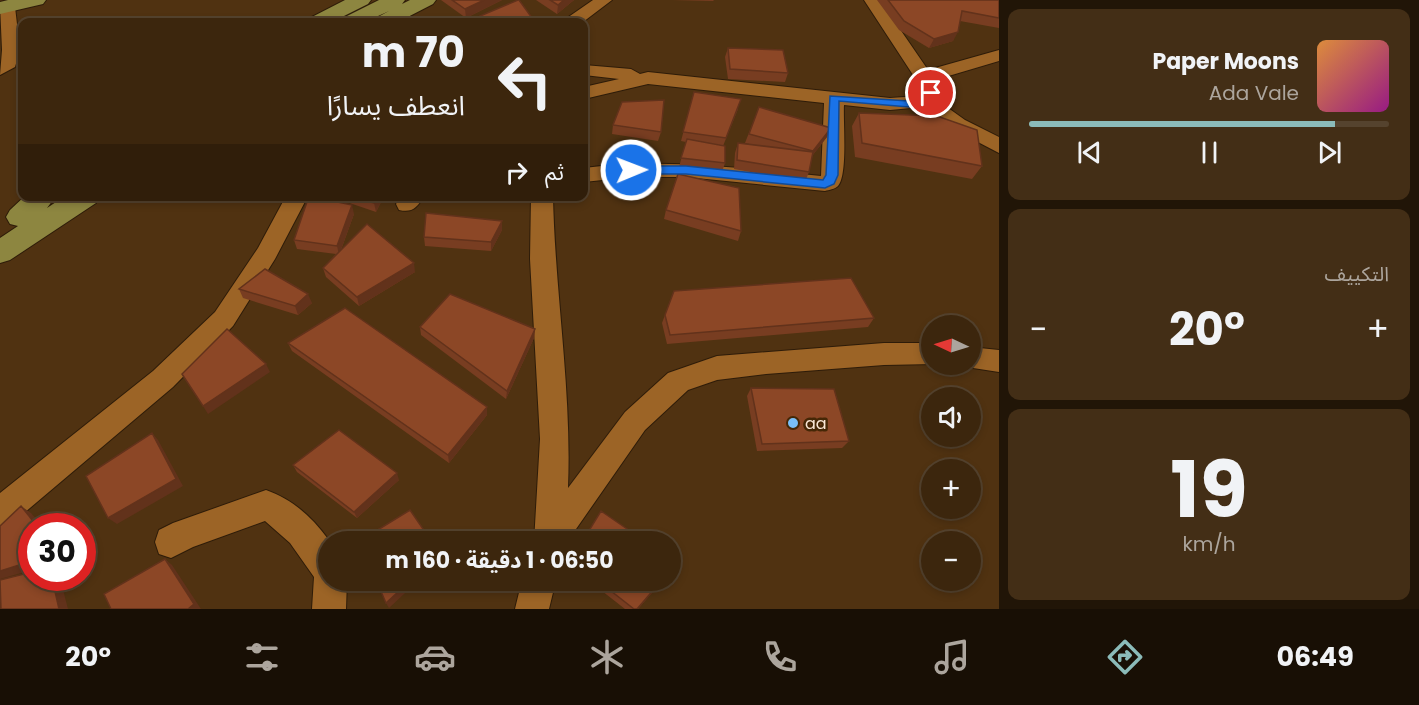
<!DOCTYPE html>
<html lang="ar">
<meta charset="utf-8">
<style>
:root{--surface:#3c260d;--page:#432e16;--text:#f1f3f6;--muted:#aca59d;--line:#55432e;--accent:#8bbbb9}
body{margin:0;font-family:Poppins,"Noto Sans Arabic",sans-serif;background:var(--page);color:var(--text);direction:rtl;height:100vh;display:flex;flex-direction:column;font-size:22px;white-space:nowrap}
*{box-sizing:border-box;margin:0}
p{font-size:20px;color:var(--muted)}
.icon{flex:none;width:33px;height:33px;fill:none;stroke:currentColor;stroke-width:2;stroke-linecap:round;stroke-linejoin:round}
.map{position:relative;flex:1;overflow:hidden;direction:ltr}
.sheet{display:flex;flex-direction:column;gap:9px;padding:9px;background:#211507;width:420px}
.sheet>*{flex:none}
.top-card{position:absolute;left:18px;top:18px;width:570px;height:183px;border-radius:12px;box-shadow:0 3px 9px #0003,0 0 0 2px var(--line);direction:rtl;background:#3c260d;color:var(--text);overflow:hidden}
.needle{width:39px;rotate:274deg}
.tools{position:absolute;left:921px;top:315px;display:grid;gap:12px}
.tools a{display:grid;place-items:center;width:60px;height:60px;border-radius:50%;background:var(--surface);box-shadow:0 3px 9px #0003,0 0 0 2px var(--line);font-size:30px}
.speed{position:absolute;left:18px;top:513px;display:flex;gap:12px;font-size:30px;font-weight:700;text-align:center}
.speed>*{display:grid;place-content:center;width:78px;height:78px;border-radius:50%;background:var(--surface);box-shadow:0 3px 9px #0003,0 0 0 2px var(--line);line-height:1}
.speed .limit{border:9px solid #d22;background:#fff;color:#111}
.pin{position:absolute;display:grid;place-items:center;width:51px;height:51px;color:#fff;margin:-26px;border:3px solid #fff;border-radius:50%;box-shadow:0 2px 6px #0007}
.me{position:absolute;width:66px;margin:-33px;rotate:89deg;stroke-linejoin:round;filter:drop-shadow(0 0 4px #0008)}
.turn{display:flex;align-items:center;gap:21px;height:126px;padding:0 24px;font-size:27px}
.turn .icon{width:78px;height:78px;stroke-width:2.5}
.turn b{display:block;font-size:42px;line-height:51px}
.then{display:flex;align-items:center;height:57px;padding:0 24px;background:#0003;gap:12px;font-size:22px}
.big{font-size:45px;font-weight:700;line-height:1.1}
.sheet .card{flex:1;display:flex;flex-direction:column;justify-content:center;gap:9px;min-width:0;padding:0 21px;border-radius:12px;background:var(--page)}
.sheet .dial{align-items:center;gap:0}
.dial b{font-size:78px;line-height:1}
.song{display:flex;align-items:center;gap:18px}
.cover{width:72px;height:72px;border-radius:9px;background:linear-gradient(135deg,hsl(30 70% 55%),hsl(310 70% 35%))}
.played{height:6px;border-radius:3px;background:linear-gradient(90deg,var(--accent) 85%,var(--line) 85%)}
.keys{display:flex;justify-content:space-around;direction:ltr}
.heat{display:flex;justify-content:space-between;align-items:center;font-size:33px;direction:ltr}
.trip{position:absolute;left:318px;top:531px;width:363px;height:60px;border-radius:30px;background:var(--surface);box-shadow:0 3px 9px #0003,0 0 0 2px var(--line);font-weight:700;line-height:60px;text-align:center;direction:rtl}
.dock{display:flex;height:96px;justify-content:space-around;align-items:center;background:#180f05;color:var(--muted)}
.dock .icon{width:42px;height:42px}
.dock .selected{color:var(--accent)}
.dock b{font-size:27px;color:var(--text)}
main{display:flex;flex:1;min-height:0}
.map>svg:first-child{display:block}
.lines{fill:none;stroke-linecap:round;stroke-linejoin:round}
.minor-casing{stroke:#2e1c09;stroke-width:2}
.major-casing{stroke:#2e1c09;stroke-width:2}
.minor{fill:#9c6426;fill-rule:evenodd}
.major{fill:#8d8640;fill-rule:evenodd}
.wall{fill:#783d21}
.shaded-wall{fill:#62321b}
.building{fill:#8c4726;stroke:#62321b;stroke-width:1.5}
.route{fill:#1a73e8;stroke:#114b97;stroke-width:1.5}
.poi-dot{fill:#79bff8;stroke:#452706;stroke-width:2}
.labels{text-anchor:middle;stroke-width:5;stroke-linejoin:round;paint-order:stroke}
.poi-label{font-size:16px;fill:#fbe8d7;stroke:#452706;text-anchor:start}
</style>
<main>
<section class="sheet">
<div class="card">
<div class="song"><i class="cover"></i><div><b>Paper Moons</b><p>Ada Vale</p></div></div>
<div class="played"></div>
<div class="keys"><svg class="icon" aria-label="previous" viewBox="0 0 24 24"><path d="M18 5L8 12l10 7zM5 5v14"/></svg><svg class="icon" aria-label="pause" viewBox="0 0 24 24"><path d="M8 5v14M16 5v14"/></svg><svg class="icon" aria-label="next" viewBox="0 0 24 24"><path d="M6 5l10 7-10 7zM19 5v14"/></svg></div>
</div>
<div class="card"><p>التكييف</p>
<div class="heat"><a>−</a><b class="big">20°</b><a>+</a></div>
</div>
<div class="card dial"><b>19</b><p>km/h</p></div>
</section>
<div class="map">
<svg width="999" height="609" viewBox="0 0 999 609">
<rect width="100%" height="100%" fill="#503211"/>
<g class="lines">
<defs>
<path id="minor" d="M593 0H612L583 22H565L567 18Z
M864 0H880L928 70 999 50V61L935 80 941 93 937 100 965 120 999 137V153L951 128 922 107 890 110 844 105C843 121 848 175 838 186 835 189 829 190 825 191L686 177H631L584 182V168C663 158 741 168 821 176L824 103 648 84 584 99V87L619 79 584 75V65L631 69 640 74 648 72 890 98 919 96 921 93 917 81Z
M7 2 15 7 20 50 15 67 0 75 2 50 0 5Z
M286 196H308L275 259 233 326 173 387 11 524 0 529V493L153 371 215 312 258 248Z
M401 196H424C417 208 412 213 399 210L396 204Z
M531 196H553C555 294 572 391 568 488L625 412 668 373 717 356 884 343H932V364H934L884 365 766 374 717 380 688 390 645 430 567 542H534L540 439 530 259Z
M970 347 999 350V372L960 366 970 364Z
M266 490C293 500 311 516 328 539L330 542 328 580H347L346 609H312L314 577 290 543 265 521 193 547 171 558 159 554 155 542 159 530 173 523Z
M522 580H556L549 609H515Z"/>
<path id="major" d="M8 0H46L43 4 0 14V2Z
M345 0H371L368 4 332 22H307L310 18Z
M379 0H405L402 4 410 0H436L433 4 398 22H373L376 18 389 11 365 22H340L343 18Z
M25 196H56L47 208 65 196H99L96 203 10 260 0 263V238L18 226 10 224 6 217 10 210Z"/>
</defs>
<use href="#minor" class="minor-casing"/>
<use href="#major" class="major-casing"/>
<use href="#minor" class="minor"/>
<use href="#major" class="major"/>
</g>
<path class="wall" d="M441 0H502L466 18Z
M536 0H574L557 14Z
M672 0H714L713 1Z
M877 0H999V28L960 21 953 41 929 48 899 30Z
M480 16 535 22H480Z
M728 48 788 73 785 82 728 79 725 57Z
M694 92 738 109 723 146 725 163 722 172 679 167 686 142 681 141Z
M759 107 831 128 827 137 812 156 809 172 805 182 734 169 735 153 738 143 754 145 745 143Z
M859 113 982 166 972 179 855 157 852 126Z
M613 125 661 132 658 141 612 134Z
M329 196H384L376 212Z
M666 210 741 231 738 241 664 219Z
M354 214 341 250 415 272 359 306 326 277 323 268 336 254 297 249 294 240Z
M502 221V230L491 251 425 246 424 237Z
M239 289 312 303 298 315 243 298Z
M665 315 874 318 868 327 667 344 662 323Z
M420 327 535 329 534 338 506 399 421 335Z
M288 343 487 415 449 463 292 351Z
M751 388 849 441 842 448 757 451 747 396Z
M293 465 399 480 357 518 297 472Z
M588 580H663L638 609H625Z"/>
<path class="shaded-wall" d="M484 0H502L466 18 465 9Z
M564 0H574L557 14 558 5Z
M958 32 953 41 929 48 934 39Z
M831 128 827 137 809 160 813 151Z
M378 196H384L376 212 374 203Z
M352 205 354 214 339 255 337 246Z
M502 221V230L491 251V242Z
M414 263 415 272 359 306 357 297Z
M308 294 312 303 298 315 295 306Z
M535 329 534 338 506 399 507 391Z
M266 364 270 372 208 414 203 406Z
M487 407V415L449 463 448 455Z
M152 433 158 440 183 486 117 524 108 518Z
M397 473 399 480 357 518 354 512Z
M21 506 31 513 42 526H37Z
M165 559 172 565 201 609H188Z
M32 561V570L0 579V571Z
M52 578H60L68 609H59Z
M411 580H419L389 608 386 603Z
M662 580H663L638 609H637Z"/>
<path class="building" d="M452 0H484L465 9Z
M518 0H519L535 22H485L480 16Z
M550 0H564L558 5Z
M888 0H999V18L962 11 958 32 934 39 904 21Z
M728 48 783 50 788 73 730 69Z
M694 92 741 99 726 138 683 132Z
M664 100 661 132 613 125 622 102Z
M759 107 831 128 813 151 749 134Z
M859 113 937 116 977 130 982 166 862 143Z
M687 139 725 146V163L681 158Z
M738 143 813 152 809 172 737 160Z
M678 174 739 188 741 231 666 210Z
M309 196 352 205 337 246 294 240Z
M354 196H378L374 203Z
M426 213 502 221 491 242 424 237Z
M367 224 414 263 357 297 323 268Z
M265 269 308 294 295 306 239 289Z
M851 278 874 318 670 335 665 315 674 291Z
M450 294 535 329 507 391 420 327Z
M345 308 487 407 448 455 288 343Z
M227 329 266 364 203 406 182 374Z
M751 388 834 389 849 441 762 444Z
M339 430 397 473 354 512 293 465Z
M152 433 176 479 108 518 86 476Z
M21 506 37 526H32V561L0 571V526Z
M410 510 432 542H358Z
M601 511 646 542H582Z
M670 558 678 562 670 570Z
M165 559 194 604 188 609H111L104 594Z
M32 572V578H52L59 609H1L0 580Z
M376 580H411L386 603Z
M597 580H662L637 609H634Z"/>
<path class="route" d="M931 90 936 93 929 103 909 107 839 101 838 175 834 184 825 188 686 174H631L625 170 631 166H686L823 180 826 175 830 96 909 101 922 99 927 91Z"/>
<circle class="poi-dot" cx="793" cy="423" r="6"/>
<g class="labels">
<g class="poi-label">
<text x="805" y="429">aa</text>
</g>
</g>
</svg>
<div class="tools">
<a><svg class="needle" viewBox="-14 -14 28 28"><path d="M0-13l5 13h-10z" fill="#e53935"/><path d="M0 13l5-13h-10z" fill="#aca59d"/></svg></a>
<a><svg class="icon" aria-label="sound" viewBox="0 0 24 24"><path d="M4 9h4l5-4v14l-5-4H4zM17 9q2 3 0 6"/></svg></a>
<a>+</a>
<a>−</a>
</div>
<div class="speed"><div class="limit">30</div></div>
<div class="pin" style="left:931px;top:93px;background:#d93025"><svg class="icon" aria-label="arrive" viewBox="0 0 24 24"><path d="M6 21V4h12l-3 4 3 4H6"/></svg></div>
<svg class="me" style="left:631px;top:170px" viewBox="-20 -20 40 40"><circle r="17" fill="#1a73e8" stroke="#fff" stroke-width="3"/><path d="M0-11L8 9 0 5-8 9z" fill="#fff"/></svg>
<div class="trip">06:50 · 1 دقيقة · 160 m</div>
<div class="top-card">
<div class="turn"><svg class="icon" aria-label="left" viewBox="0 0 24 24"><path d="M17 20v-9H6M10 6l-5 5 5 5"/></svg><div><b>70 m</b>انعطف يسارًا</div></div>
<div class="then">ثم<svg class="icon" aria-label="right" viewBox="0 0 24 24"><path d="M7 20v-9h11M14 6l5 5-5 5"/></svg></div>
</div>
</div>
</main>
<nav class="dock">
<b>06:49</b>
<svg class="icon selected" aria-label="directions" viewBox="0 0 24 24"><path d="M12 3l9 9-9 9-9-9zM9 14v-3h6M13 9l2 2-2 2"/></svg>
<svg class="icon" aria-label="music" viewBox="0 0 24 24"><path d="M9 18V5l10-2v13"/><circle cx="6" cy="18" r="3"/><circle cx="16" cy="16" r="3"/></svg>
<svg class="icon" aria-label="phone" viewBox="0 0 24 24"><path d="M5 4h4l2 5-3 2q2 4 5 5l2-3 5 2v4C11 20 4 13 5 4z"/></svg>
<svg class="icon" aria-label="climate" viewBox="0 0 24 24"><path d="M12 3v18M4 7l16 10M4 17L20 7"/></svg>
<svg class="icon" aria-label="car" viewBox="0 0 24 24"><path d="M5 17H2v-5l4-1 3-4h7l3 4 3 1v5h-3M9 17h6M6 11h13"/><circle cx="7" cy="17" r="2"/><circle cx="17" cy="17" r="2"/></svg>
<svg class="icon" aria-label="filters" viewBox="0 0 24 24"><path d="M4 7h16M4 17h16"/><circle cx="9" cy="7" r="2"/><circle cx="15" cy="17" r="2"/></svg>
<b>20°</b>
</nav>
